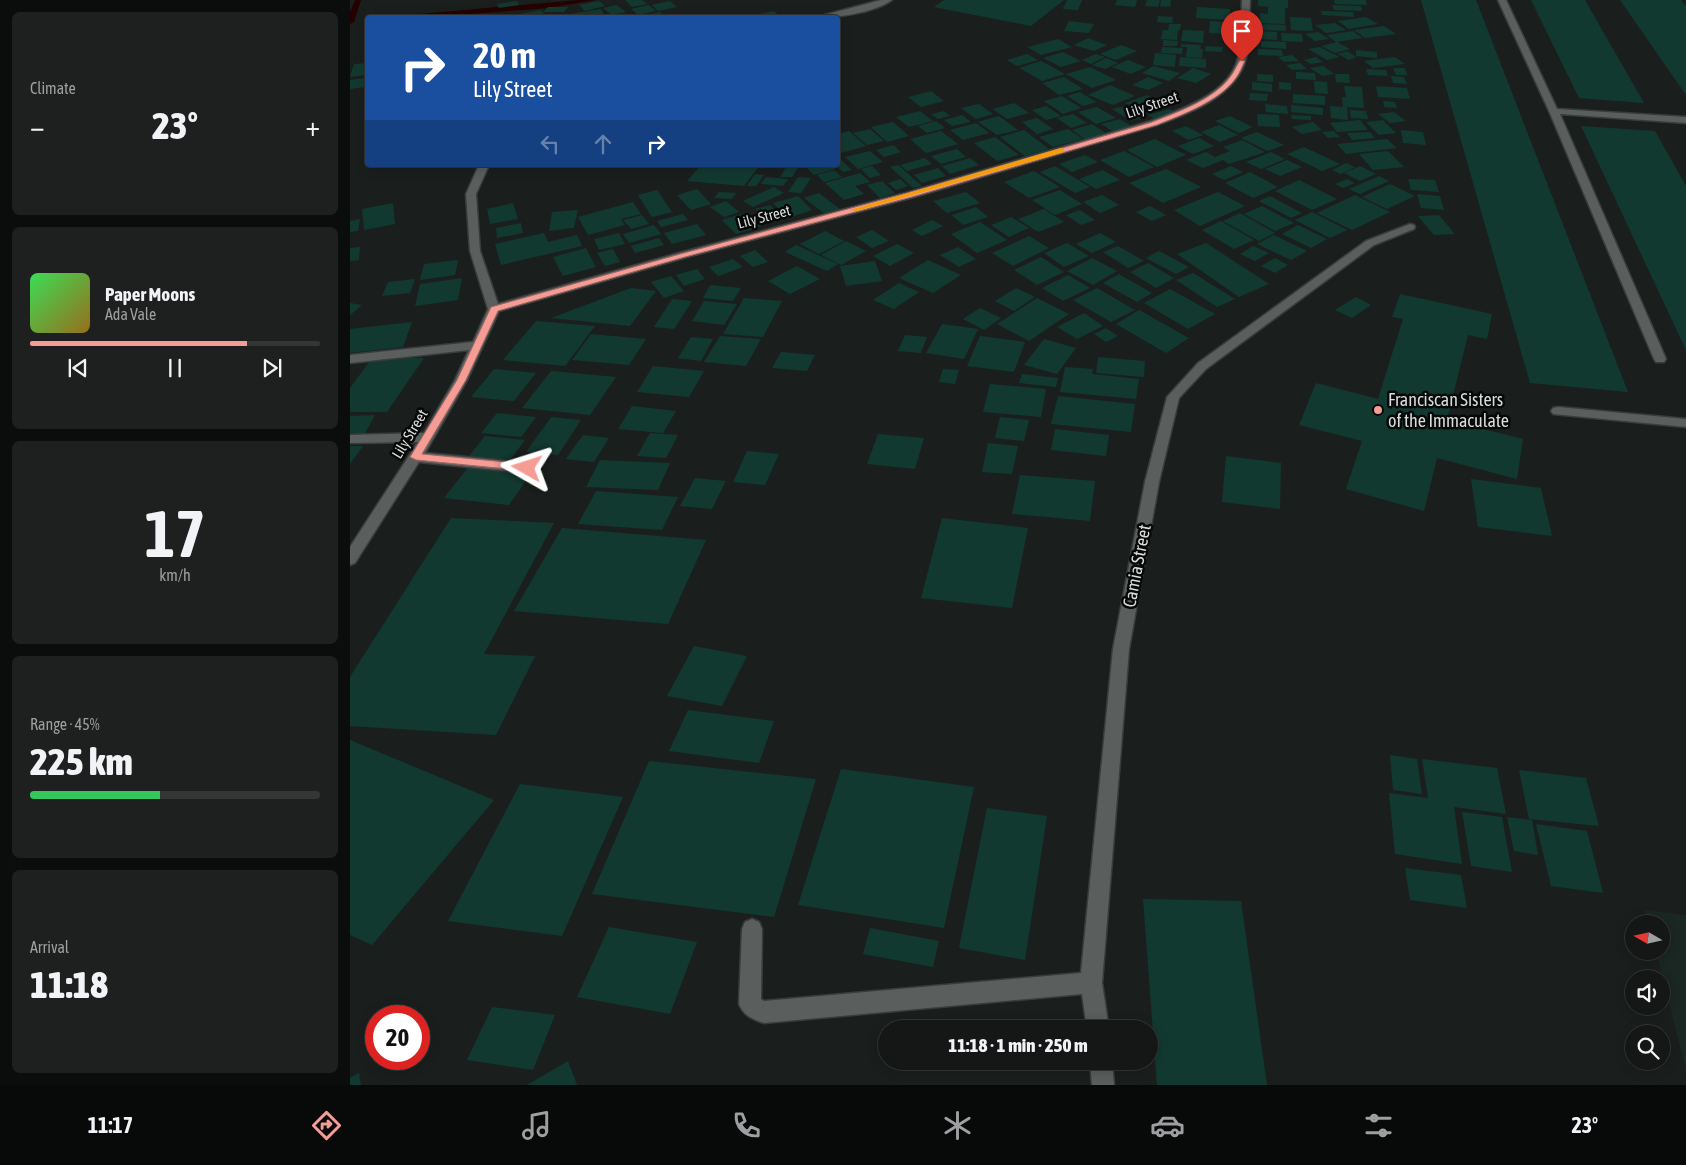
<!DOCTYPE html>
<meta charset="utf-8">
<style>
:root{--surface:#141716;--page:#1d201f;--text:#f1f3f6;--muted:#9d9fa1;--line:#333635;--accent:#f59c95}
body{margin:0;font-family:"Asap Condensed",sans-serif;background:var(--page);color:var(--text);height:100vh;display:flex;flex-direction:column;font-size:19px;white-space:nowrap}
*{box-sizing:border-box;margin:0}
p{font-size:16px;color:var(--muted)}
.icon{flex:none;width:28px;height:28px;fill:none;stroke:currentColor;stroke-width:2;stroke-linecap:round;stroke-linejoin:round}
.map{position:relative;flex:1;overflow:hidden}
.side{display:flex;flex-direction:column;gap:12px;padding:12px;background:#0b0d0c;width:350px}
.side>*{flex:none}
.banner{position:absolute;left:15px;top:15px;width:475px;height:152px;border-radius:5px;box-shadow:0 2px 12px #0003,0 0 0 1px var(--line);background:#1a4fa0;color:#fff;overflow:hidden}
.needle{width:32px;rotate:279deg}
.buttons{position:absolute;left:1275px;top:915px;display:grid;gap:10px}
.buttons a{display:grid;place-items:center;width:45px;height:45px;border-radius:50%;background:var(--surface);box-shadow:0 2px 12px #0003,0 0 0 1px var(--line);font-size:25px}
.speed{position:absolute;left:15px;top:1005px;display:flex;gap:10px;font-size:25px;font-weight:700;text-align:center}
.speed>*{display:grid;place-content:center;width:65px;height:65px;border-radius:50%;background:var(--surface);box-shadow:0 2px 12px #0003,0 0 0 1px var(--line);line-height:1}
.speed .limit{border:8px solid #d22;background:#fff;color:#111}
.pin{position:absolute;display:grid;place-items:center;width:42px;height:42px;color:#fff;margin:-51px -21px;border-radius:50% 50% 50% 0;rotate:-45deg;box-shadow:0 0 5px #0007}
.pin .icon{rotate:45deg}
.me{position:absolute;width:55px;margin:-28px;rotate:276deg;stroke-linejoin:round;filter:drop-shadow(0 0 4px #0008)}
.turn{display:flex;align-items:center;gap:18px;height:105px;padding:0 25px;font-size:22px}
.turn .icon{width:65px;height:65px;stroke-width:2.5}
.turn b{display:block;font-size:35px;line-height:42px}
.lanes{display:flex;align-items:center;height:48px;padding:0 25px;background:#0003;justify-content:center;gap:25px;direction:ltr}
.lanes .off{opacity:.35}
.big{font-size:38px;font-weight:800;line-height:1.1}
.side .widget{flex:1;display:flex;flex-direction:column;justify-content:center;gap:8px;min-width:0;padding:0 18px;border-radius:8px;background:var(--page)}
.side .dial{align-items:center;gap:0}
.dial b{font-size:65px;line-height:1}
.song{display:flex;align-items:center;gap:15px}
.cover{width:60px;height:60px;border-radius:8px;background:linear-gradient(135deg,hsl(130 70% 55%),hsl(40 70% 35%))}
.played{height:5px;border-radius:2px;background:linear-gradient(90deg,var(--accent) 75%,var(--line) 75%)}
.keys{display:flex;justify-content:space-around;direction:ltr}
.heat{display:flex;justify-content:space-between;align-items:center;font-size:28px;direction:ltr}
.charge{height:8px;border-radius:4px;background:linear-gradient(90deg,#34c759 45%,var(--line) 0)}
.trip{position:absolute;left:528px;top:1020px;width:280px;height:50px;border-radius:25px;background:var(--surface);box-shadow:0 2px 12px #0003,0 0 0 1px var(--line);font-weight:800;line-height:50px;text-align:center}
.tab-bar{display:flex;height:80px;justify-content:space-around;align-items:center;background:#080909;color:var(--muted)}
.tab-bar .icon{width:35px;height:35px}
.tab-bar .selected{color:var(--accent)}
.tab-bar b{font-size:22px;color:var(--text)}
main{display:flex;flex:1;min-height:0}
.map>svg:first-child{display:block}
.built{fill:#1b2723}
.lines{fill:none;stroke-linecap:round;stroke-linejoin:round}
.stream{fill:#250001;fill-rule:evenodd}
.building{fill:#123930}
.minor-casing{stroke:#383c3b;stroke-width:3}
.minor{fill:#5a5f5e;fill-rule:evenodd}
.route{fill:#f59c95;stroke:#9f6561}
.slow{fill:#f59e0b}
.poi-dot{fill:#f59c95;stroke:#070808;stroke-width:2}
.labels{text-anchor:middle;stroke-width:5;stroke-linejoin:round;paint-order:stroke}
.far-street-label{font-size:15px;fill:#d9dcdb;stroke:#070808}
.poi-label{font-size:18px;fill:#d9dcdb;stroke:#070808;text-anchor:start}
.street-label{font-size:18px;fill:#d9dcdb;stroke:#070808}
</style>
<main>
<section class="side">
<div class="widget"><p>Climate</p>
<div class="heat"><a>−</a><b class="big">23°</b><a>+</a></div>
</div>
<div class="widget">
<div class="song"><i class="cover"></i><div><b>Paper Moons</b><p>Ada Vale</p></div></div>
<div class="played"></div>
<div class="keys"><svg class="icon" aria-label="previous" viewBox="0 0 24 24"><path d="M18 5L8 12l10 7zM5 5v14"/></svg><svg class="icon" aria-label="pause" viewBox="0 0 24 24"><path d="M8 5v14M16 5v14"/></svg><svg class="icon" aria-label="next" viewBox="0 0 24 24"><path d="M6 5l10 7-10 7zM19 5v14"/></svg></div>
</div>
<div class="widget dial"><b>17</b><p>km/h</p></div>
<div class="widget"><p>Range · 45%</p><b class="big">225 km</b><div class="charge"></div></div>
<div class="widget"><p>Arrival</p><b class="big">11:18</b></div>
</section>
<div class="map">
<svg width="1336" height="1085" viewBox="0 0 1336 1085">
<rect width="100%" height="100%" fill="#1a1f1e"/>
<path class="built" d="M1295 910 1336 915V1070L1306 951H1311V924H1299Z"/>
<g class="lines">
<path class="stream" d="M5 0H11L4 22 0 24V12Z
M228 0H246L199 8 65 18H24Z"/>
</g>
<path class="building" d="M275 0H292L297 4 282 7Z
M594 0H714L681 26 584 7Z
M717 0H732L728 10 713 9Z
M767 0H787L785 7 765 5Z
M797 0H810L808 7 795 6Z
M811 0H821L820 7 810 6Z
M908 0H938V8H935V24L910 23V13L918 14V7L908 6Z
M984 0H1016L1017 5 985 4Z
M1071 0H1126L1278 392 1180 383Z
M1181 0H1235L1294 103 1229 98Z
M1270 0H1331L1336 6V95Z
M167 1 169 5 149 8 147 4Z
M249 1 255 6 235 11 229 5Z
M320 1 327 7 308 11 302 5Z
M267 5 276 12 262 15 253 8Z
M299 5 306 11 288 15 281 9Z
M982 5 1011 6 1012 11 984 10Z
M198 7H218L214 12H193Z
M847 7 880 9V20L846 18Z
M251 9 256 18H223L220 14Z
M191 10 195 15 173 18 170 14Z
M424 11 432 18H393L392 17Z
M971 11 1003 12 1004 17 972 15Z
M310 12 317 18H286V17Z
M808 16 823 17 822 23 807 22Z
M940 17 961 18 963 31 941 30Z
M1016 17 1028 24 999 29 988 21Z
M719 21 744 24 739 33 714 31Z
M860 21 875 22V34L859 33Z
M985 23 996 30 976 33 965 25Z
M819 24H831L830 30H828L827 40 811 39 813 30H818Z
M912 24 936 25V31L912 30Z
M1034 26 1046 34 1015 38 1004 30Z
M833 30 854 31 853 43 831 41Z
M909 31 927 32V40L909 39Z
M1003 31 1012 38 986 42 977 35Z
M968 32 979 39 965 41 955 34Z
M931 33 952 34 953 42 932 41Z
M738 38 757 45 744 51 724 45Z
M708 39 722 47 691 55 677 47Z
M813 40 828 41 827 46H813Z
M911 41 936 42V49L911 47Z
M987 42 1000 49 985 53 971 46Z
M831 44 851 45 850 49H853L852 58 836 57 837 47H831Z
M771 45 787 51 766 60 750 54Z
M856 46 873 47 872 52 855 51Z
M812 47 833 48 832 54 811 53Z
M970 47 989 57 977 60 958 49Z
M908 49 932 50 933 56 908 55Z
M1006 50 1027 52V58L1006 56Z
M997 51 1003 55 1007 57 999 60 988 54Z
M713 52 731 61 711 67 693 58Z
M805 53 826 55 825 67 803 65Z
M677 54 688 60 667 66 657 60Z
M746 54 755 57 741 64 732 60Z
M942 55 949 61 934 62 928 57Z
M830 57 856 59V68L829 66Z
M966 57 973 62 961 64 954 60Z
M1045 57 1055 64 1023 68 1014 61Z
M756 58 768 63 755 69 742 65Z
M778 60 796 67 781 74 762 67Z
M691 61 715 74 692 81 669 68Z
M18 63V75L0 77 4 64Z
M950 63 957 69 942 70 936 65Z
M803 66 830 73 819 81 792 73Z
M973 66 984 74 972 76 960 68Z
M740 67 766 80 742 88 716 74Z
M843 68 861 74 846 83 827 78Z
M1043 68H1055L1057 75H1046Z
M1016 69 1036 70 1038 76 1018 75Z
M946 72 965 73 966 80 946 79Z
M907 74 923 75V82L907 81Z
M985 74H999L1000 83 986 82Z
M1041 76 1054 77 1057 84 1043 83Z
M714 77 733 89 709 95 692 83Z
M798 77 813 83 798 90 782 85Z
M14 78 16 87 0 89V80Z
M964 81 977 82 978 94 965 93Z
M902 82 922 84V92L902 90Z
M929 82 941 83V90L929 89Z
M760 85 785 96 763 105 738 95Z
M994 86 1012 87 1014 108 997 107 998 120 981 118 980 106 993 107 992 97H996Z
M1026 86 1057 88 1060 99 1028 97Z
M581 91 594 101 571 107 558 97Z
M730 92 746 102 733 106 717 96Z
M900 93 918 94 917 101 899 100Z
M943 94 975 96V105L943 103Z
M797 95 818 106 797 114 775 103Z
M712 96 731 108 713 114 694 101Z
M1033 101 1045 102 1047 108 1034 107Z
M664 103 679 113 657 119 643 109Z
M629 104 643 114 626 119 611 108Z
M915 104 937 106 938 114 916 112Z
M941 105 973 108V115L941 112Z
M696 106 711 116 696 120 682 110Z
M776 106 794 117 781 121 762 109Z
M747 107 766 118 746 124 728 112Z
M819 109 827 113 806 120 798 115Z
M1000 110 1016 111 1018 119 1001 118Z
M570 111 583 121 559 127 546 117Z
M594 111 600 116 588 119 581 114Z
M1044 112 1056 121 1040 123 1028 114Z
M723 114 737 123 721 128 707 118Z
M907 114 929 115 930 127 908 126Z
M612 115 621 122 602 126 594 120Z
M941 115 961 116V120L942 119Z
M649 116 668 130 647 135 628 122Z
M880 116 903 127 889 133 865 121Z
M687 118 703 129 687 134 672 122Z
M770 119 781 126 762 131 751 124Z
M1010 120 1018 130 987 132 980 123Z
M1033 120 1046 133 1029 135 1016 122Z
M586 121 595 128 577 133 568 126Z
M543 122 559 136 537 142 521 127Z
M963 122 972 130 952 134 942 127Z
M626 123 639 133 613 140 600 130Z
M742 124 757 134 736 140 722 130Z
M869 125 888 135 870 142 851 132Z
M836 126 853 135 839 140 822 131Z
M1231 126 1305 131 1336 186V350Z
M520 129 534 141 517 145 503 133Z
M718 129 733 139 703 147 689 137Z
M674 130 699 149 675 156 650 137Z
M1051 130 1073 132 1076 145 1053 143Z
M499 131 516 146 488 154V134Z
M591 131 608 144 576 153 560 139Z
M984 131 990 137 978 138 972 132Z
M907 132 934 145 918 151 891 138Z
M1020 132 1025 138 1002 140 997 133Z
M645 137 669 155 647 161 624 143Z
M849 138 864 146 843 154 828 146Z
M805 139 836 155 807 167 777 150Z
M1037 139 1047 148 996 154 987 144Z
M892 140 915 152 879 164 873 160 853 168 836 160 856 152 865 157 880 151 873 147Z
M543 145 551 152 534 157 526 150Z
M954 147 990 164 972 171 937 154Z
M607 149 616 157 591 164 581 156Z
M520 151 533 162 508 169 495 157Z
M774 151 804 167 779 177 750 160Z
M1038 151 1054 167 1023 170 1009 154Z
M921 152 935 159 911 169 896 162Z
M735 155 748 162 722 172 709 164Z
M488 157 502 170 493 172 485 165H488Z
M575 158 582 164 557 171 550 165Z
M620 158 629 165 600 174 592 166Z
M937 160 952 167 930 176 915 169Z
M996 163 1005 167 991 174 982 170Z
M351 165H410L394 186 337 181Z
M437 165H450L442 177H430Z
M457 165H481L485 169 464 175 455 166Z
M548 165 572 186 563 188 540 167Z
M522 166 531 175 520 178 511 169Z
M705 166 740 187 725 193 690 172Z
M881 166 893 172 874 180 862 174Z
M1010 166 1026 174 1010 181 994 173Z
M588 168 596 176 572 183 564 175Z
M816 169 851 187 813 203 779 183Z
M484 170 492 177 474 182 467 175Z
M753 170 770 180 746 189 729 179Z
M684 171 710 187 679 198 654 182Z
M900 172 928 187 903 198 875 183Z
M510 173 520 182 505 186 514 194 494 200 475 183Z
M405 174 414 175 406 186H397Z
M1029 176 1039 181 1010 194 999 189Z
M416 177 438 179 433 186 411 184Z
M448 177 461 178 451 193 438 192Z
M550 179 558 186 546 190 538 183Z
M997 179 1005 183 993 188 985 184Z
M1058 179 1085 180 1089 192 1061 190Z
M949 180 987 199 962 210 925 191Z
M532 181 545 193 530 198 517 185Z
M1040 184 1065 196 1037 209 1012 197Z
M424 187 434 193 403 207 393 201Z
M347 189 361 204 341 210 327 195Z
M307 190 322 212 302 217 288 195Z
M710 190 732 204 705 215 682 200Z
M369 192 386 193 382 199 364 198Z
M616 192 630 203 597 213 583 201Z
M868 192 895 206 850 226 824 210Z
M469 193 490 209 475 214 454 198Z
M1067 194 1090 196 1094 210 1071 208Z
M752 195 769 205 750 213 733 202Z
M1005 195 1040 212 1002 230 967 213Z
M448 196 462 210 438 218 423 203Z
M920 196 952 213 941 218 909 201Z
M376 201 389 212 374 217 360 207Z
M283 202 291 214 271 219 275 225 238 235 228 217Z
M43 203 45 224 14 230 12 209Z
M163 203 168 219 140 224 137 209Z
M420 205 434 219 419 223 405 209Z
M800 206 816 215 802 221 786 212Z
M912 206 944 223 925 231 894 214Z
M626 207 638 217 613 225 602 215Z
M694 209 714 222 688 232 668 219Z
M228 210 224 228 199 231 202 212Z
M730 210 745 220 731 225 716 215Z
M398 212 412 226 386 234 372 220Z
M962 212 997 230 980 238 945 220Z
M890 213 925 233 909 241 873 221Z
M333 214 338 220 311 227 307 221Z
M292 215 299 224 281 229 273 220Z
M1089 215 1105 234 1084 235 1068 216Z
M661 217 679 228 659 237 641 225Z
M10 219 8 231 0 232V221Z
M582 220 593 226 572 236 562 230Z
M871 221 904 240 884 249 852 230Z
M630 222 657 240 627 253 601 234Z
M171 223 173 233 147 238 146 228Z
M347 224 356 235 322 244 314 233Z
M304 225 311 234 279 243 273 234Z
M948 225 977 239 961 248 932 234Z
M522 230 539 241 522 248 506 237Z
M475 231 494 241 469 254 450 244Z
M194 233 198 242 227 235 232 246 151 265 145 244Z
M269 233 275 244 249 250 244 239Z
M750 233 766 242 742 253 726 244Z
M924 235 957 251 941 260 907 244Z
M679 236 699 248 663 266 642 253Z
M309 238 314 245 285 253 281 246Z
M496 241 516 251 491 265 471 255Z
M717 243 739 256 714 267 694 253Z
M856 243 919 284 889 297 827 254Z
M547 244 564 253 540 266 523 256Z
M446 245 488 264 477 271 435 252Z
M768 246 794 261 778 268 753 252Z
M903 246 919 253 905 261 890 254Z
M10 247 9 260 0 261V248Z
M608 247 626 259 609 267 590 255Z
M236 248 246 267 213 276 203 257Z
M263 249 270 262 255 266 247 253Z
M405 250 418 262 403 267 390 256Z
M809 251 839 267 826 274 796 258Z
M691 257 714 272 687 285 664 270Z
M742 258 767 271 743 285 717 271Z
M925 258 938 265 925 273 911 266Z
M383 259 393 267 368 276 359 267Z
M108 260 105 275 70 280 74 264Z
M578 260 611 275 583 293 549 278Z
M525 261 532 281 496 286 490 266Z
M798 263 824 278 806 288 780 272Z
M447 266 470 279 440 294 418 281Z
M347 269 355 279 334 286 326 275Z
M843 273 885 299 867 307 826 280Z
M769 274 802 293 787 302 753 283Z
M718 275 740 288 713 301 692 288Z
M321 276 334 291 314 298 301 282Z
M112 278 108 300 65 306 70 284Z
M65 279 60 293 32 296 38 282Z
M549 283 569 292 544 309 523 300Z
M360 285 391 288 383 301 353 298Z
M281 288 306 291 280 326 201 318Z
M666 288 685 297 664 311 645 301Z
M747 288 785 310 761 322 723 300Z
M820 289 865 314 838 329 794 303Z
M1050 294 1142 314 1137 339 1118 335 1097 420 1173 439 1167 479 1087 458 1074 511 996 489 1012 441 949 425 966 383 1028 399 1053 319 1042 317Z
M1006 297 1021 305 1002 318 985 310Z
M394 298 432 301 413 337 373 334Z
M687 298 719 314 679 341 647 324Z
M322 299 342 301 324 329 304 327Z
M354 301 387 304 374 325 342 321Z
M0 303 12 305 0 315Z
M630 308 651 318 634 330 613 319Z
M789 310 839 338 816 353 766 324Z
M734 313 753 326 727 339 707 327Z
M186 321 245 326 215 366 153 360Z
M62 322 53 347 0 353V329Z
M592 324 628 329 614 359 576 353Z
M756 328 768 336 756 342 744 334Z
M241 334 296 339 279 365 222 360Z
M555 335 577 337 571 353 548 351Z
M370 336 411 339 396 366 354 362Z
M630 336 675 342 664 372 617 366Z
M341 337 363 339 351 361 328 358Z
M694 339 726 348 707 374 674 365Z
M431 352 465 355 457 371 422 368Z
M748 357 795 361 794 377 746 373Z
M22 358H74L37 412H0V388Z
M303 366 354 371 339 397 287 392Z
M715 367 743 369 742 374 789 379 786 399 710 392Z
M144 369 186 373 164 401 121 397Z
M593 369 609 370 605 384 589 382Z
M201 371 266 377 240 415 172 408Z
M672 374 708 378 706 387 669 383Z
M640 384 696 389 691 417 633 412Z
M708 396 785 404 781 432 701 424Z
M282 406 326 411 313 433 268 429Z
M147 413 186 417 171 437 131 433Z
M25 415 14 435H0V416Z
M201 417 231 420 208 455 176 452Z
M650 417 679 420 674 441 645 438Z
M705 429 759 435 756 456 701 450Z
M300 433 328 435 316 458 287 456Z
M528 434 574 438 565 469 517 464Z
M233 435 259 438 244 462 216 459Z
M135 436 175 440 160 460 119 456Z
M638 443 668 446 662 474 632 472Z
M0 446H13L0 464Z
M397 451 429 454 415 485 383 482Z
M876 456 931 463 930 509 872 502Z
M250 460 320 463 308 490 236 487Z
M119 466 182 472 159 505 94 498Z
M670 475 745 481 740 521 662 514Z
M345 478 376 481 362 509 330 506Z
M1121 479 1191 488 1202 536 1128 527Z
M246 491 328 497 312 530 228 524Z
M101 518 204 523 134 654 185 656 146 735 0 726V677Z
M592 518 678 528 662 608 571 598Z
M212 528 356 540 318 624 164 611Z
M344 646 397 656 372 706 317 696Z
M338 710 424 721 409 763 319 751Z
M0 740 144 800 22 945 0 935Z
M1040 755 1067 759 1072 794 1043 790Z
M1072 759 1147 768 1156 814 1104 807 1112 864 1045 854 1039 793 1078 798Z
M299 761 466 779 424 917 242 894Z
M491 769 624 787 594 928 448 905Z
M1169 770 1236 778 1249 826 1179 819Z
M170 784 273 797 212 936 98 921Z
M637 808 697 816 675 960 609 948Z
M1112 812 1152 817 1162 872 1121 866Z
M1157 817 1182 820 1188 855 1164 851Z
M1186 824 1237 831 1253 893 1201 886Z
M1055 868 1111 875 1117 908 1060 900Z
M793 899 891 901 917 1085H807Z
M259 927 347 942 320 1014 227 997Z
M520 928 589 941 583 967 513 954Z
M142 1007 205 1015 183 1070 117 1060Z
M218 1061 227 1085H177Z
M9 1073 11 1085H0V1078Z"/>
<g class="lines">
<defs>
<path id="minor" d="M531 0H542C524 13 485 18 463 18Z
M892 0H900C899 19 901 39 896 58 887 96 840 113 807 125L564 197 337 257 149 311 117 380 75 453 177 463 182 465 184 468 182 471 177 473 69 462 5 563 0 565V547L68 442 0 443V435L74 433 105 380 119 350 0 363V355L123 342 138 309 120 251 116 194 129 165H139L126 194 130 251 148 304 329 253 556 193 801 121C832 109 879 94 888 58 893 39 891 19 892 0Z
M1148 0H1156L1207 109 1336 117V123L1210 114 1316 359 1314 362H1306L1304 359 1199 111Z
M1060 224 1064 225 1065 227 1064 229 1024 245 856 369 829 398 809 482 779 649 752 983 759 1029H737L732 994 414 1023C402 1019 394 1016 389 1004L392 929 395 922 402 919 409 922 412 929 411 999 414 1001 731 973 763 649 795 482 817 397 848 363 1016 241Z
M1208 407 1336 419V427L1203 414 1201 411 1203 408Z
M740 1061H762L764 1085H742Z"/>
</defs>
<use href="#minor" class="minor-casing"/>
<use href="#minor" class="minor"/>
</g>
<path class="route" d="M890 60 895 61C892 66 890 73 886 78 870 101 832 115 807 125L562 197 335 257 148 311 116 380 72 454 177 464 182 468 177 471 66 460 60 457 107 380 141 307 330 254 557 193 802 122C827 112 863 100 880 77 884 72 887 65 890 60Z"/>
<path class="slow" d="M711 148 714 149V152L507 211 500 210Z"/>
<circle class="poi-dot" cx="1028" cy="410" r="5"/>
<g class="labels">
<g class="far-street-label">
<text transform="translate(802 105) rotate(-19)" y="5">Lily Street</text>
<text transform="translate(414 217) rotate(-15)" y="5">Lily Street</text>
<text transform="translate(60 434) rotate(-59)" y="5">Lily Street</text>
</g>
<g class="poi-label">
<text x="1038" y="406">Franciscan Sisters<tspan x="1038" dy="21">of the Immaculate</tspan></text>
</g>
<g class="street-label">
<text transform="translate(787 566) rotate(-79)" y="6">Camia Street</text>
</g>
</g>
</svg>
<div class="buttons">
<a><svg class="needle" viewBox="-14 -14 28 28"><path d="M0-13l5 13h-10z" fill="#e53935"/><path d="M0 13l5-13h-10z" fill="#9d9fa1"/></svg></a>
<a><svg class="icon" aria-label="sound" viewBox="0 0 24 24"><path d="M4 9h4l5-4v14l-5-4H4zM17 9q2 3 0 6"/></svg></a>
<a><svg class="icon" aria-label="search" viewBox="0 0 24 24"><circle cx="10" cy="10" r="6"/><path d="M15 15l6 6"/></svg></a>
</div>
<div class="speed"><div class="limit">20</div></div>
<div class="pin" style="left:892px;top:61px;background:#d93025"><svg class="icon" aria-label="arrive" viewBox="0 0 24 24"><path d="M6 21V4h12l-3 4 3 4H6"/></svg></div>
<svg class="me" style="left:177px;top:468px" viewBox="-20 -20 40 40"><path d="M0-17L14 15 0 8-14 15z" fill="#f59c95" stroke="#fff" stroke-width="4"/></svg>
<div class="trip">11:18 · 1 min · 250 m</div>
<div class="banner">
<div class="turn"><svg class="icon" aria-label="right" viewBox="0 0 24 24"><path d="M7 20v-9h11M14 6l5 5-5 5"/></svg><div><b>20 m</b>Lily Street</div></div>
<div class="lanes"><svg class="icon off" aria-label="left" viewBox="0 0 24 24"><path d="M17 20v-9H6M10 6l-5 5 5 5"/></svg><svg class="icon off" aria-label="ahead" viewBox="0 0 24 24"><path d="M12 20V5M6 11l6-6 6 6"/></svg><svg class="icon" aria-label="right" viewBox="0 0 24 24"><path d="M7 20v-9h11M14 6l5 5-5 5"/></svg></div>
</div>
</div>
</main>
<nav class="tab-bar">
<b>11:17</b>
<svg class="icon selected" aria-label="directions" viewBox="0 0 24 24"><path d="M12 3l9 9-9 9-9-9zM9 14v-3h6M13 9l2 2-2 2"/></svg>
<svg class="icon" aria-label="music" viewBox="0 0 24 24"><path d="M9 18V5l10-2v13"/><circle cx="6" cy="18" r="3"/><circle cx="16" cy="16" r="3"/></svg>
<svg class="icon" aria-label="phone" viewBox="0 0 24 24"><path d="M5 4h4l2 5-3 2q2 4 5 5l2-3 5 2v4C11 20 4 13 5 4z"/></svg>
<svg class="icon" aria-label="climate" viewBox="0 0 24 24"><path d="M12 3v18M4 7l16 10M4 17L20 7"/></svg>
<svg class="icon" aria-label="car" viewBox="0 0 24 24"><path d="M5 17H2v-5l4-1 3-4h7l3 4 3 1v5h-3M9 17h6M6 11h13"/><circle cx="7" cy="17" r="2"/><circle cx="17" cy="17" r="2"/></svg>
<svg class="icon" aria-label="filters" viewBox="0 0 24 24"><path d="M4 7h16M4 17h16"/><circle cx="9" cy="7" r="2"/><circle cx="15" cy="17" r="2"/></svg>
<b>23°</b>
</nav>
